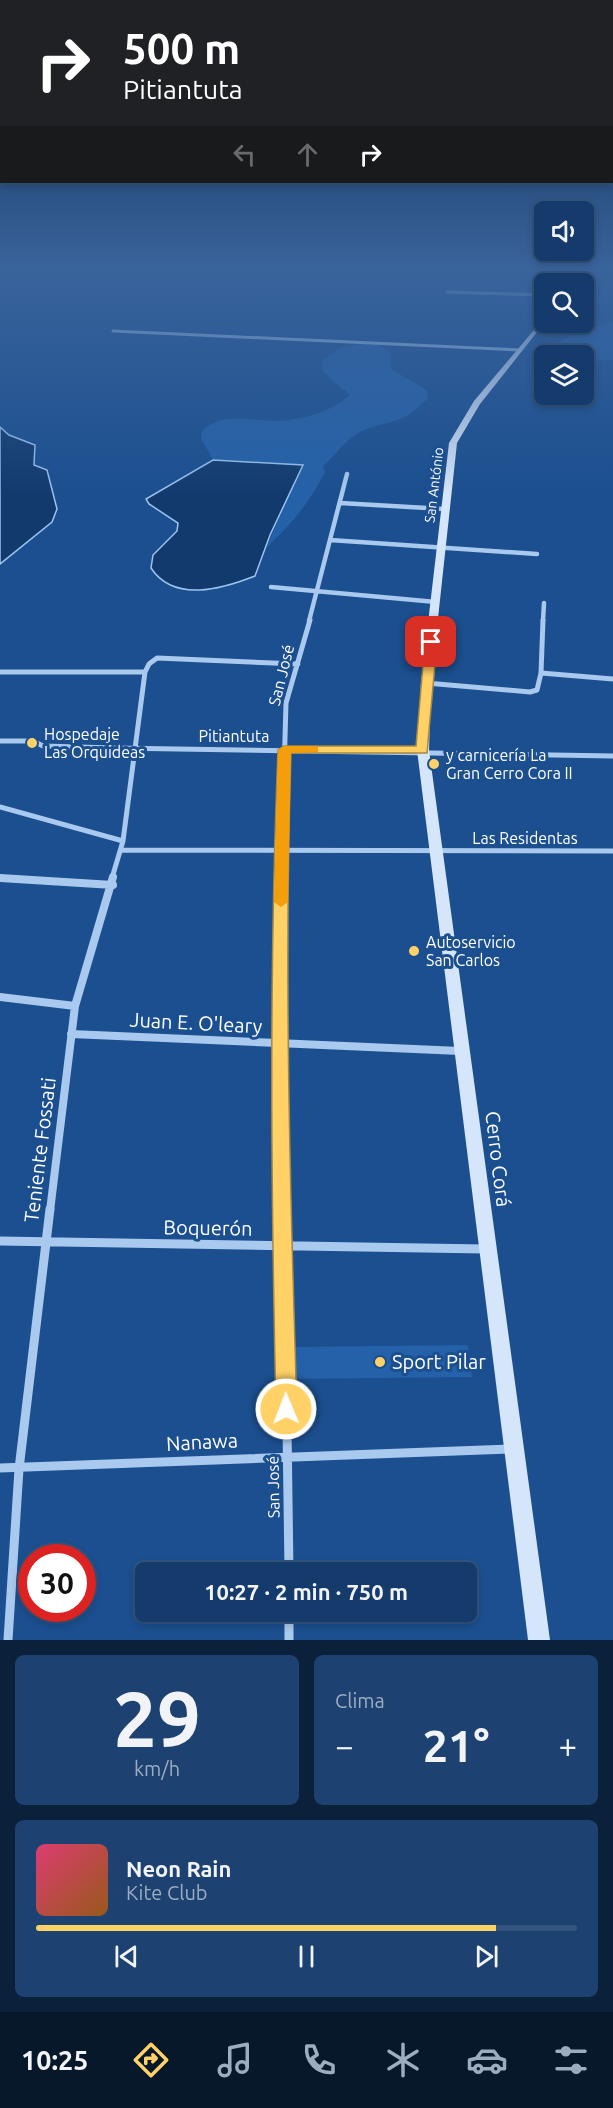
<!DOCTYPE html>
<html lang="es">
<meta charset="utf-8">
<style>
:root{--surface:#143b6b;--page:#1d4271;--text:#f1f3f6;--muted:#9dadc1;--line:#33557e;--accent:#ffd166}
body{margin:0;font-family:Ubuntu,sans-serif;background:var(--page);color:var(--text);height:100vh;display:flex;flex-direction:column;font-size:22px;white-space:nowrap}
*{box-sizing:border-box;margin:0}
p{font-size:20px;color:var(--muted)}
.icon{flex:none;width:33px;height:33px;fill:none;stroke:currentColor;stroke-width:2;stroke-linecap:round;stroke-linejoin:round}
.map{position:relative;height:1640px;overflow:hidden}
.sheet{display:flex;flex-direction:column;gap:15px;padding:15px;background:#0b203b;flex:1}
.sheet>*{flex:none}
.guide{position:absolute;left:0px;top:0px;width:614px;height:183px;box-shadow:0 3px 9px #0003,0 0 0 2px var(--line);background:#202124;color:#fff;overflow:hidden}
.buttons{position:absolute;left:534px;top:201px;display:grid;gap:12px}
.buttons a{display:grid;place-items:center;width:60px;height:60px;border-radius:9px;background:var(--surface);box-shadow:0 3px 9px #0003,0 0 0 2px var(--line);font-size:30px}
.speed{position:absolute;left:18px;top:1544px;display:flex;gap:12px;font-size:30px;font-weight:700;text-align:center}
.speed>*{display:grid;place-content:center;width:78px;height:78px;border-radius:50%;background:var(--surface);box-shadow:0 3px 9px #0003,0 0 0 2px var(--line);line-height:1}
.speed .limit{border:9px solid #d22;background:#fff;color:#111}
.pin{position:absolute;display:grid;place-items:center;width:51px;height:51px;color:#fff;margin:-26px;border-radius:12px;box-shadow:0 3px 9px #0006}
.me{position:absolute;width:66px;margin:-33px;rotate:359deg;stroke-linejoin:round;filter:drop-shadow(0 0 4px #0008)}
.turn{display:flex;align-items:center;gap:21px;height:126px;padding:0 24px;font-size:27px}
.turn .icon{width:78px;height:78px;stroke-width:2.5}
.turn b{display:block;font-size:42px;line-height:51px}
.lanes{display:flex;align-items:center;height:57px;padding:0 24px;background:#0003;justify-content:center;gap:30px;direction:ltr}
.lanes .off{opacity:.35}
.big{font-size:45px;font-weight:600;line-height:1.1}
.sheet .card{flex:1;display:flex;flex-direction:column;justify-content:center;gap:9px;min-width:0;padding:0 21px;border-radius:9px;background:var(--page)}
.sheet .dial{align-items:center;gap:0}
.dial b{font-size:78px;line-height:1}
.song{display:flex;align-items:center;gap:18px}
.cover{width:72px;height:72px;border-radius:9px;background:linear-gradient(135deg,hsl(340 70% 55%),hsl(30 70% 35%))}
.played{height:6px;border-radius:3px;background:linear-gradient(90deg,var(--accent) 85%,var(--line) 85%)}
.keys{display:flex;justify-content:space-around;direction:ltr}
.heat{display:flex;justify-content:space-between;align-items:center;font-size:33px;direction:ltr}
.sheet .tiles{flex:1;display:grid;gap:15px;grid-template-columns:1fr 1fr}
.card:last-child{grid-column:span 2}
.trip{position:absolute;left:135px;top:1562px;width:342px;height:60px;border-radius:9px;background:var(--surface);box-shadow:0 3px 9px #0003,0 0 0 2px var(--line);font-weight:600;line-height:60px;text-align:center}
.tab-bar{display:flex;height:96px;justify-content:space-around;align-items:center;background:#08182b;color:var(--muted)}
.tab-bar .icon{width:42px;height:42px}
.tab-bar .selected{color:var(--accent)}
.tab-bar b{font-size:27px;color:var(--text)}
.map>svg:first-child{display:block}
.green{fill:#2461a8}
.water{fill:#123a6d;stroke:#9cc4f0;stroke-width:1.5}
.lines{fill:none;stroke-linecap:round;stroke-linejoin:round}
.street-far4{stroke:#a9c9ee;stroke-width:3}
.street-far3{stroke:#a9c9ee;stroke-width:4.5}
.street-far2{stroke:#a9c9ee;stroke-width:5}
.street-far1{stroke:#a9c9ee;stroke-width:8}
.street{stroke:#a9c9ee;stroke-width:9}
.secondary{fill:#d6e6fa;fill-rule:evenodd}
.route{fill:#ffd166;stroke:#a68842;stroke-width:1.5}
.slow{fill:#f59e0b}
.poi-dot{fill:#ffd166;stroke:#1b4f8f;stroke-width:2}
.labels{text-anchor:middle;stroke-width:6;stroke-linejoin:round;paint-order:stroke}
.far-street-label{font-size:14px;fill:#fff;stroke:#1b4f8f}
.street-label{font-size:16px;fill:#fff;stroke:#1b4f8f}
.poi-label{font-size:16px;fill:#fff;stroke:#1b4f8f;text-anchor:start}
.near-street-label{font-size:20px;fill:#fff;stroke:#1b4f8f}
.near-poi-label{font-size:20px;fill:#fff;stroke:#1b4f8f;text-anchor:start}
</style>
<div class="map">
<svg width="613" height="1640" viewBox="0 0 613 1640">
<rect width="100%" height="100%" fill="#1b4f8f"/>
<path class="green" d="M613 323V360L584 361V356L568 355 550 349C555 341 601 323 613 323Z
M366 343 378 345 390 352 391 369 427 390 428 398C400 427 393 418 362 431 346 438 336 455 323 466L325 472C310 502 291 525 266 548L303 465 213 460 201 438 202 431C223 411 250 421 275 421 302 420 329 413 350 395L323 372 322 361 340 348Z
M468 1345 472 1377 289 1379V1347Z"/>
<path class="water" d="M0 427 9 435 35 445 34 465 47 470 57 509 52 522 0 564Z
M213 460 303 465 270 535 255 576C222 589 174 603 151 568L153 555 177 531 178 523 149 504 146 499Z"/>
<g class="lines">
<path class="street-far4" d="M539 267 558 275 580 278
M447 292 544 295
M113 331 520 350"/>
<path class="street-far3" d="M340 503 444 509
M330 540 537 554
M271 587 436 602
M309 621 347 474
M543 621 544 603"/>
<path class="street-far2" d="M0 672H145L149 664 157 658 298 664
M541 673 613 679
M426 683 530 692 537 690 541 673 543 620
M0 741H33L43 746 114 748 613 756
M0 807 123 841
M121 850 613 851
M0 878H6
M112 878 123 841 145 672
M281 878 286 703 310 620"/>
<path class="street-far1" d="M281 877 284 1211
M0 878 113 885
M0 997 75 1006
M71 1034 460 1051
M50 1211 75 1006 113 877"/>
<path class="street" d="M284 1209 289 1572
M0 1241 485 1249
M0 1468 512 1449
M289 1611V1640
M8 1640 19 1469 50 1209"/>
<path class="secondary" d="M586 267H592L579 284H572Z
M544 318 545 322 480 404 457 443 431 683 429 750 550 1640H528L417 750 421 683 449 443 474 401Z"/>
</g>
<linearGradient id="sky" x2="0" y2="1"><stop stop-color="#0f2b4f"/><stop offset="0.54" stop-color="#39639b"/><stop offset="1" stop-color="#39639b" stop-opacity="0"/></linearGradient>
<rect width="613" height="497" fill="url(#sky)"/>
<path class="route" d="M431 639 437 642 427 753H291C284 972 290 1191 297 1409L294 1416 286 1419 279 1416 276 1409C271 1189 269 969 278 750L284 746H416L425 642Z"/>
<path class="slow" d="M313 746 318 747V752L291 753 288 902 281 907 274 902 278 750 284 746Z"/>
<g class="poi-dot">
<circle cx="32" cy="743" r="6"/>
<circle cx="434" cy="764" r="6"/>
<circle cx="414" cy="951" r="6"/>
<circle cx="380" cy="1362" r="6"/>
</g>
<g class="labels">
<g class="far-street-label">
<text transform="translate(434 485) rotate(-83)" y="5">San António</text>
</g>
<g class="street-label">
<text transform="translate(281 675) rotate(-76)" y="6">San José</text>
<text x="234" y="742">Pitiantuta</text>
<text x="525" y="844">Las Residentas</text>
<text transform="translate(273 1487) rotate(-91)" y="6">San José</text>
</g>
<g class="poi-label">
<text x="44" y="740">Hospedaje<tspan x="44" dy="18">Las Orquideas</tspan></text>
<text x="446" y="761">y carnicería La<tspan x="446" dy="18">Gran Cerro Cora II</tspan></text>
<text x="426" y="948">Autoservicio<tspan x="426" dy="18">San Carlos</tspan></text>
</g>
<g class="near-street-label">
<text transform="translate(196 1023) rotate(3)" y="7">Juan E. O'leary</text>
<text transform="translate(40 1150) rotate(-83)" y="7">Teniente Fossati</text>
<text transform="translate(498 1159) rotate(83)" y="7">Cerro Corá</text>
<text transform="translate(208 1228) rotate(1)" y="7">Boquerón</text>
<text transform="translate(202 1442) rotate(-3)" y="7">Nanawa</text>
</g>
<g class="near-poi-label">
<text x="392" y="1369">Sport Pilar</text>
</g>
</g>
</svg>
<div class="buttons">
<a><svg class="icon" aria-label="sound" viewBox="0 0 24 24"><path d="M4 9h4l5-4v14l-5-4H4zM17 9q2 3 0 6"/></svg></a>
<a><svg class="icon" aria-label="search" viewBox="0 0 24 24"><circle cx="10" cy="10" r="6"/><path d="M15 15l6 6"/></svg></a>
<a><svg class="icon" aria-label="layers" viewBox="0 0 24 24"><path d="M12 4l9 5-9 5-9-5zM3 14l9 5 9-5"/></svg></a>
</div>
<div class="speed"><div class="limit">30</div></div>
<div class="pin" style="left:431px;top:642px;background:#d93025"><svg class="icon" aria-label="arrive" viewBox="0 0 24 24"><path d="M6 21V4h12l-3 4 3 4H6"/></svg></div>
<svg class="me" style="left:286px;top:1409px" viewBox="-20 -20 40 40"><circle r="17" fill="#ffd166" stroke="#fff" stroke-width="3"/><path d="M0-11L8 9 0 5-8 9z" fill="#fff"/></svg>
<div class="trip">10:27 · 2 min · 750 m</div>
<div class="guide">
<div class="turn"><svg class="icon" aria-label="right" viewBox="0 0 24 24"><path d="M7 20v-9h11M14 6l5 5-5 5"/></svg><div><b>500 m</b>Pitiantuta</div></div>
<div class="lanes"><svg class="icon off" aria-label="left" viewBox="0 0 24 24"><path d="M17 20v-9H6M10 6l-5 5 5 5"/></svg><svg class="icon off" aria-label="ahead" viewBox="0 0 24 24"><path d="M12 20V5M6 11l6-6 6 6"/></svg><svg class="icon" aria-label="right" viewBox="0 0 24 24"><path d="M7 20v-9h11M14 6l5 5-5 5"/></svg></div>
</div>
</div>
<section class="sheet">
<div class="tiles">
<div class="card dial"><b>29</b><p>km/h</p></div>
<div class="card"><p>Clima</p>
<div class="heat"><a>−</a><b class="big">21°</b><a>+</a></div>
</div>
<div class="card">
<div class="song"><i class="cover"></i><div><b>Neon Rain</b><p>Kite Club</p></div></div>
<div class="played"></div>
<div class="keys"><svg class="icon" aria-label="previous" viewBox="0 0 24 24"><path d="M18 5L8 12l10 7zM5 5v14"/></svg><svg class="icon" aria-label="pause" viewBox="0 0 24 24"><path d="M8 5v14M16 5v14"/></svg><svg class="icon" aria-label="next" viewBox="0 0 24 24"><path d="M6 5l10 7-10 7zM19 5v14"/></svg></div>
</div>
</div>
</section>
<nav class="tab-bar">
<b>10:25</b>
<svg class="icon selected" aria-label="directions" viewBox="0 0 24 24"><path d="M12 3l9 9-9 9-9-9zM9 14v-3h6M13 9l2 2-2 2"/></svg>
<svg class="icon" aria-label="music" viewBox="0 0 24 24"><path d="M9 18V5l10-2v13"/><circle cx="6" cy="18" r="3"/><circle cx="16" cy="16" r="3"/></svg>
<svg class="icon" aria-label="phone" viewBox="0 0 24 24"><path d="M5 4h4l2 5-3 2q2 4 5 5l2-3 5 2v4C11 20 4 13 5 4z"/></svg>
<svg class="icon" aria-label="climate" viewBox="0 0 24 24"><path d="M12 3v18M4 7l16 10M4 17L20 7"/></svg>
<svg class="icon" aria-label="car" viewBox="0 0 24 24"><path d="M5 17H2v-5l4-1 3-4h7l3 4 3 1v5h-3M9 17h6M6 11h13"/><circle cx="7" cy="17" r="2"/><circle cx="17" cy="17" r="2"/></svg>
<svg class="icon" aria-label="filters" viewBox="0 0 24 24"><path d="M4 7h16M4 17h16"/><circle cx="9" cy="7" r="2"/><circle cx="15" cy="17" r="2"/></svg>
</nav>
